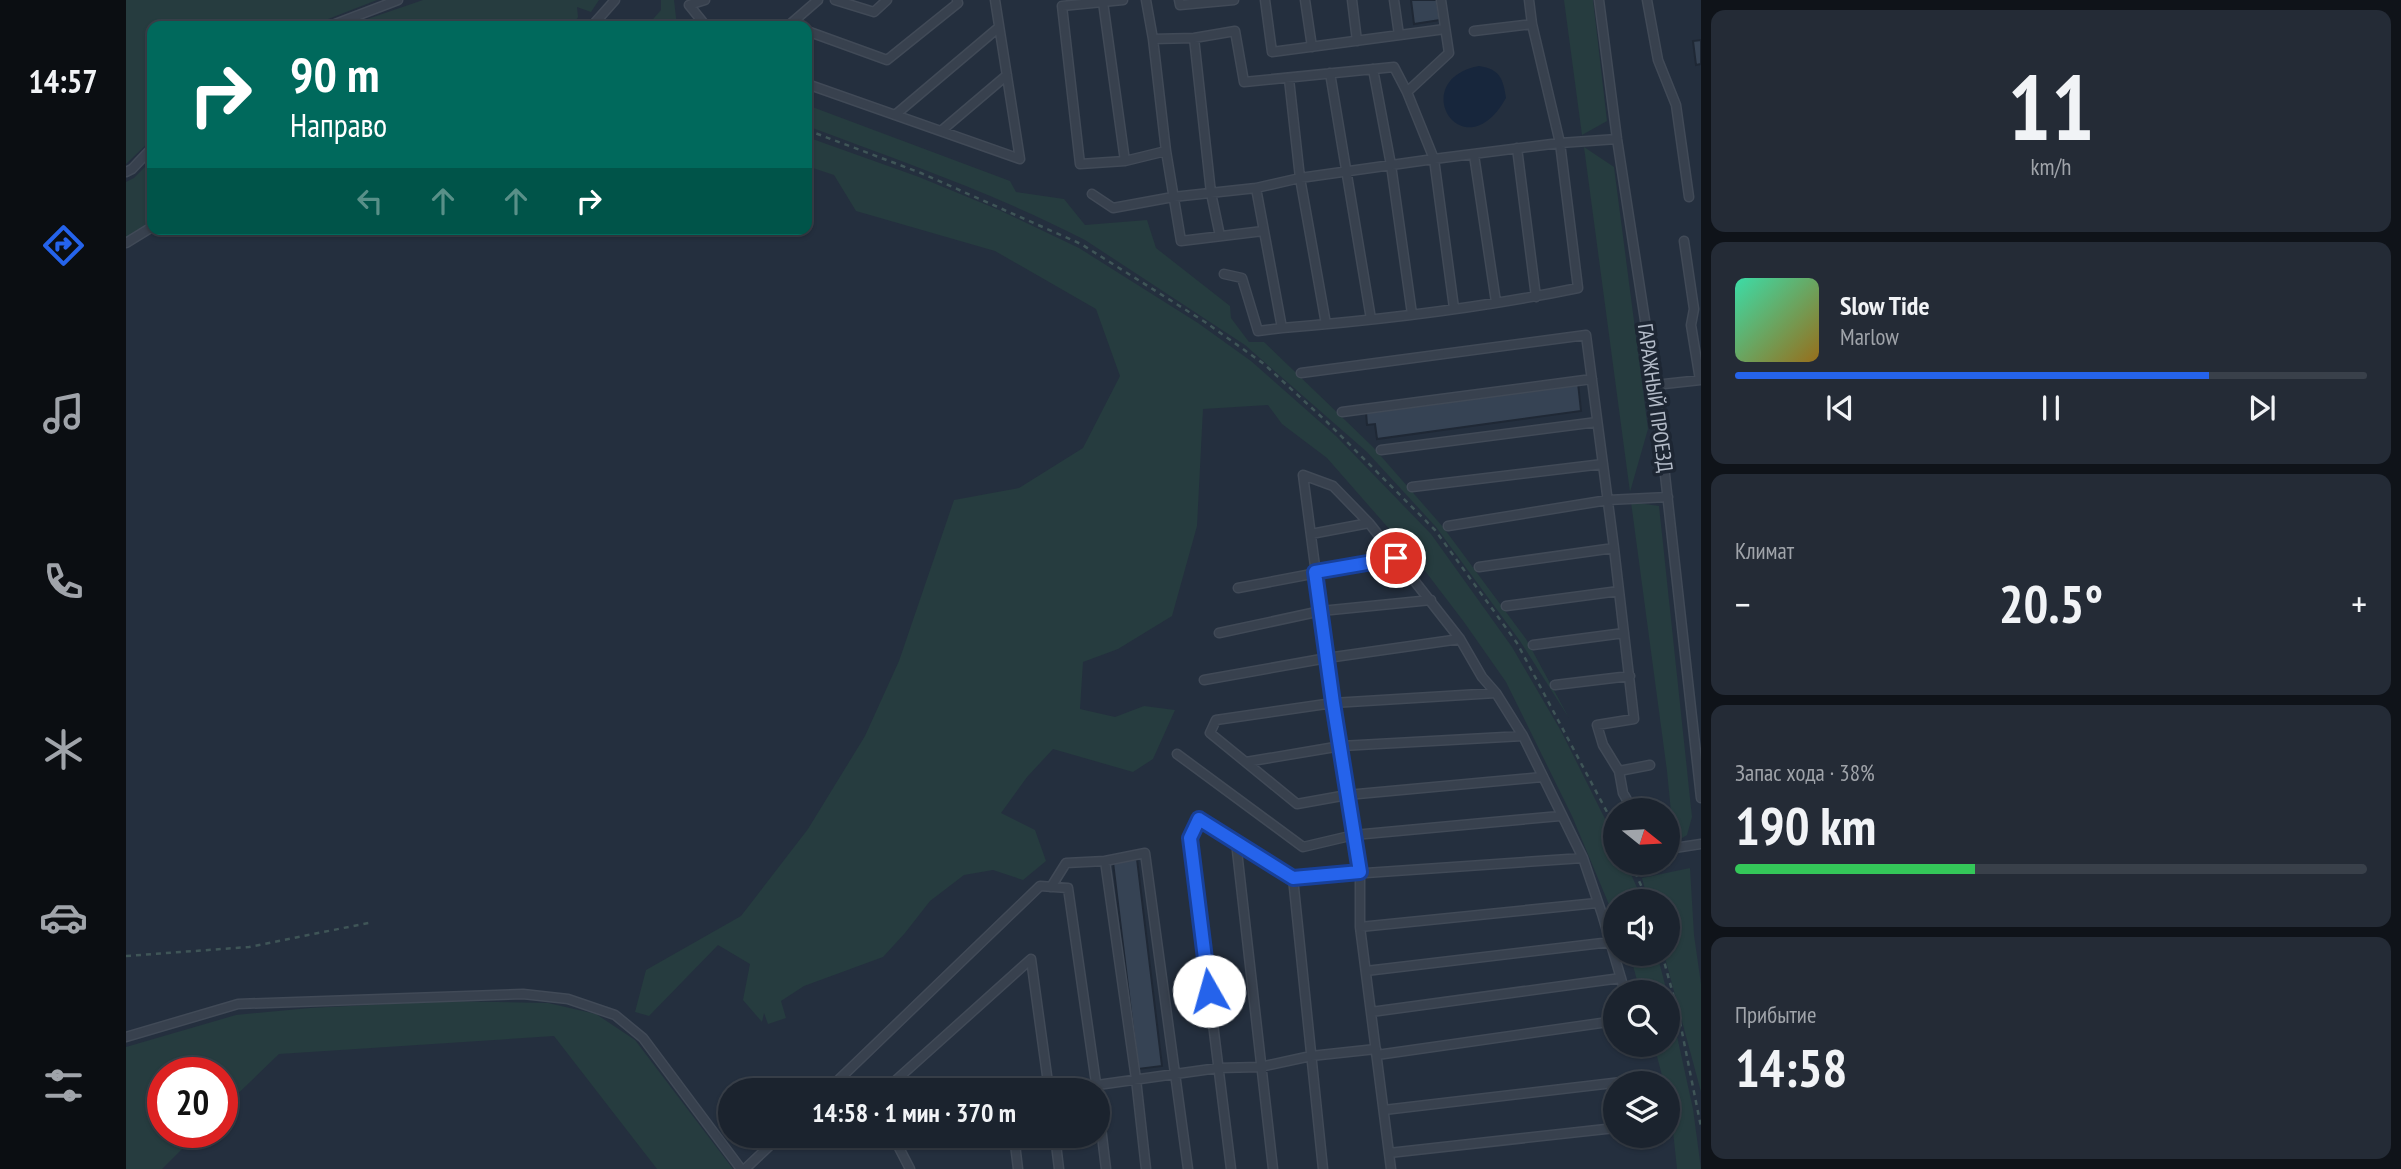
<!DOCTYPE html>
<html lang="ru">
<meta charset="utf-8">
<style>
:root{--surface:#1b232e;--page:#242b36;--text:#f1f3f6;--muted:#a0a4aa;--line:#39404a;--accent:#2563eb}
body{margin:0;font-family:"PT Sans Narrow",sans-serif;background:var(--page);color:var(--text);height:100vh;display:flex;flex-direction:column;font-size:26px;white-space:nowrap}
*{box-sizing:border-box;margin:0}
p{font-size:23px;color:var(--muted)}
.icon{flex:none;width:38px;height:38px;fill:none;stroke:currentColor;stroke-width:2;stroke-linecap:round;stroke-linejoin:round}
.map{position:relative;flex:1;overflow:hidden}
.details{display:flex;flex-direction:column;gap:10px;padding:10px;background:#0f1319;width:700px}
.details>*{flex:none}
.top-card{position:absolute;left:21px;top:21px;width:665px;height:214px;border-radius:14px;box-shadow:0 2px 5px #0004,0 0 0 2px var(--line);background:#00695c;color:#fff;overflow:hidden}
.needle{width:46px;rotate:108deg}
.controls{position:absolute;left:1477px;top:798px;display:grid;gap:14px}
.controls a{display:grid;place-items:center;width:77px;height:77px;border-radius:50%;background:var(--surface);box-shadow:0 2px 5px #0004,0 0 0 2px var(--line);font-size:35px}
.speed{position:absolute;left:21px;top:1057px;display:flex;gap:14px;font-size:35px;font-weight:700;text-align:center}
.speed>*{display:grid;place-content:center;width:91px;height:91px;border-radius:50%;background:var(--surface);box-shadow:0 2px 5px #0004,0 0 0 2px var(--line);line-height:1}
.speed .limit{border:10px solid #d22;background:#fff;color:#111}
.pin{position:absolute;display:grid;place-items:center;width:60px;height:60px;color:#fff;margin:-30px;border:4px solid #fff;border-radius:50%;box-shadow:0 2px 7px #0007}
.me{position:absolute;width:77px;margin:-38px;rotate:353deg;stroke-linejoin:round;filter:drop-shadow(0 0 5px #0008)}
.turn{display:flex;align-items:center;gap:24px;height:147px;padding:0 28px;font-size:32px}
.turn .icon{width:91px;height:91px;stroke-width:2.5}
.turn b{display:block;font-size:49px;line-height:60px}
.lanes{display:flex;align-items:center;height:66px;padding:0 28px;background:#0003;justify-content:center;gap:35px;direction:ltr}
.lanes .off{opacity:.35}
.big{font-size:52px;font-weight:700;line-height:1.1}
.details .widget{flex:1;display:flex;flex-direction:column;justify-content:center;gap:10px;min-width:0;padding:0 24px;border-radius:14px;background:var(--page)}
.details .dial{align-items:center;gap:0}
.dial b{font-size:91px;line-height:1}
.song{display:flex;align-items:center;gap:21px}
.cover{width:84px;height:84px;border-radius:10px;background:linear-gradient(135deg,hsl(160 70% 55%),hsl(40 70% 35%))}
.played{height:7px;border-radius:4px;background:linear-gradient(90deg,var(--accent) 75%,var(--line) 75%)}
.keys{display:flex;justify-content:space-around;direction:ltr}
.heat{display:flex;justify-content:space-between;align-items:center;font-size:38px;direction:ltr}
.charge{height:10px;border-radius:5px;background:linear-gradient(90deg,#34c759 38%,var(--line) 0)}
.trip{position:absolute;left:592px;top:1078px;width:392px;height:70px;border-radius:35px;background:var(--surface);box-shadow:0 2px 5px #0004,0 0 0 2px var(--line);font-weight:700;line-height:70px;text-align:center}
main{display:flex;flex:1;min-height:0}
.tabs{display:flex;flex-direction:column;width:126px;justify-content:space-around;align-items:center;background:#0b0e12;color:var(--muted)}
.tabs .icon{width:49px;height:49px}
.tabs .current{color:var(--accent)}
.tabs b{font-size:32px;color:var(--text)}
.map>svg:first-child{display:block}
.green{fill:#263c3f}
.water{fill:#17263c}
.building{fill:#364354;stroke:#1f2835;stroke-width:2}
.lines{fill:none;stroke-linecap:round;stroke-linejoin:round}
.lane-casing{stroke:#414a57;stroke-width:11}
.path{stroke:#3f5557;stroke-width:2.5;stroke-dasharray:5 5;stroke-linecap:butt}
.lane{stroke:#38414e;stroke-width:8}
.route-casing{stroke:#184099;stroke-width:18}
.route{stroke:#2563eb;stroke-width:12}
.labels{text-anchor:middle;stroke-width:7;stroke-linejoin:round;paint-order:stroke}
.street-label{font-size:21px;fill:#b4bcc9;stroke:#1d2633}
</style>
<main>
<nav class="tabs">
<b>14:57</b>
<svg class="icon current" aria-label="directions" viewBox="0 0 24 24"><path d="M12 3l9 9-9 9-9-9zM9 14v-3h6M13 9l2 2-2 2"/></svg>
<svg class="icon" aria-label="music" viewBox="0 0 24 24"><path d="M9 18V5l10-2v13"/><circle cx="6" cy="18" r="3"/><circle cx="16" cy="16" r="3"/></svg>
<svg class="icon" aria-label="phone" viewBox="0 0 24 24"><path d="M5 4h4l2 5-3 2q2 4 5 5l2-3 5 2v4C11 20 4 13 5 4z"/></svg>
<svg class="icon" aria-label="climate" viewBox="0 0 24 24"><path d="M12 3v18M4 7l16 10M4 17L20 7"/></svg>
<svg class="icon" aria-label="car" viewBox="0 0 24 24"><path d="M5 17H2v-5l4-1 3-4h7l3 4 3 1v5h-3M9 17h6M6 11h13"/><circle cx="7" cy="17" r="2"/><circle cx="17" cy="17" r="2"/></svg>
<svg class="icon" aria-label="filters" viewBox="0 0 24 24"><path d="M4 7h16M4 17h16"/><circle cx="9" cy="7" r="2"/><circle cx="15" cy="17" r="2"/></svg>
</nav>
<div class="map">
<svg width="1575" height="1169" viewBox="0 0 1575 1169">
<rect width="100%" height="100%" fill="#242f3e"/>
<path class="green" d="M0 0H251L184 26H26V139L0 164Z
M297 0H473L465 12 451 7 452 17 447 26H221Z
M535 0H548L551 26H521L535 10Z
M1438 0H1467L1481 121 1456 135Z
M681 105 884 181 890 192 938 199 959 225 1021 220 1030 248 1104 306 1105 318 1123 342H1138L1247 447 1317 527 1400 639 1443 718 1394 641 1310 527 1241 452 1119 345 959 240C870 194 775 161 681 126Z
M681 137 793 177 873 210 953 248 1072 323 1125 361 1210 436 1305 534 1386 647 1435 731 1479 819 1489 840V863H1500L1517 901H1489V919L1446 816 1380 682 1338 622 1293 563 1201 458 1156 424 1142 405 1077 409 1071 526 1046 616 992 649 957 662 954 709 989 717 1018 706 1049 710 1027 759 1007 772 927 749 901 777 875 813 909 830 920 861 897 880 867 870 838 875 804 901 779 933 757 957 678 986 655 1001 660 1018 642 1024 638 1013 636 1022 617 1000 624 964 592 945 523 1016 509 1012 520 970 615 916 682 829 739 736 773 661 828 500 893 488 957 448 994 376 970 309 869 251 730 211 708 175 681 166Z
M1458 147 1488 167 1522 429 1504 492Z
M26 160V222L0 238V182L8 178Z
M1505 502 1533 506 1566 817 1561 835 1548 843 1541 771Z
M1564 868 1568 935 1575 984V1092L1538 954H1542V901H1522L1516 878Z
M1504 954H1531L1541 992H1514Z
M1542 995 1567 1109 1575 1169H1551L1542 1083H1538L1528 1045H1542Z
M320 1001 422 1003 470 1014 509 1040 607 1169H531L428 1036 153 1054 96 1109V1073H37V1132H73L36 1169H0V1047L110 1015 184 1008Z"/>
<path class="water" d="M1353 66C1374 69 1377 79 1380 98 1337 174 1279 80 1353 66Z"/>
<path class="building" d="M1285 0H1311L1314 20 1288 24Z
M1575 40V64L1570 65 1567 41Z
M1452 383 1455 411 1251 439 1249 424 1241 425 1240 412Z
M1011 859 1036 1066 1012 1069 987 862Z"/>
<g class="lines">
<defs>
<path id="lane" d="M579 0 563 5 580 26
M709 0 748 12 761 0
M997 0 936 6 954 164 999 161 1040 151 1027 39 1020 0
M1053 0 1054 5 1108 0
M1139 0 1146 52 1319 29
M1179 0 1186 47
M1226 0 1231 41
M1268 0 1273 35
M1315 0 1323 53 1281 92 1308 159 1328 308
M1473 0 1491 139 1529 385 1575 798
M1521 0 1532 60 1550 105 1563 197
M977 2 999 161
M204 26 272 0
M466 26 489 0
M662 26 692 0
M681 31 761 60 832 3 831 0
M1348 31 1406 24
M1068 38 1085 193 1094 236
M1027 39 1068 38 1109 31 1118 82 1268 67 1281 92
M1247 69 1265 165 1286 314
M1204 73 1245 319
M1163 79 1174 178 1200 324
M681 84 894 159 869 0
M769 115 872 28
M815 131 881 75
M1391 148 1410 297
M1040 151 1055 241 1137 231
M1348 155 1370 302
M0 172 6 169 26 148
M1130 188 1156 328C1255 320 1355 308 1452 288L1434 143 1406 24 1403 0
M966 194 987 208 1047 197 1130 188 1174 178 1308 159 1434 143 1491 139
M1558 241 1568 309 1565 325 1574 380
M0 243 26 227
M1098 274 1116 278 1132 331 1156 328
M1175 373 1460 335 1488 548 1508 719 1471 725 1477 745 1493 771 1497 793 1505 807 1528 809
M1529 385 1575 380
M1216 412 1466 379
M1255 450 1471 422
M1286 487 1477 464
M1322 526 1482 500 1542 497
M1185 534 1243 523
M1353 567 1488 548
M1112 588 1270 558
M1380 606 1493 591
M1093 633 1195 611 1305 600
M1407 645 1498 633
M1078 680 1201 658 1334 639
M1429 685 1504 676
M1370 693 1207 703 1090 720 1084 733 1171 804 1221 795 1416 777
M1051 754 1177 847 1228 835 1434 816
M1120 762 1215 746 1397 736
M1493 771 1524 765
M1110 842 1147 1169
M1542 849 1575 844
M979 861 1019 853 1062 1169
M1167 878 1197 1169
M925 887 940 863 979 861 1010 1079 1020 1169
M1234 927 1471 903
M1240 971 1485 942
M1245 1012 1495 978
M0 1037 112 1004 397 994 442 999 489 1015 517 1038 615 1169
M1251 1055 1489 1021
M702 1090 914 886 942 888 971 1090
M759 1090 905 959 923 1090
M936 1090 1092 1068 1134 1067 1185 1056 1250 1049
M971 1094 980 1169
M1258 1110 1521 1079
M767 1136 784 1169
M888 1136 892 1169
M929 1136 933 1169
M1263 1153 1489 1128
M619 1169 654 1136
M1105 1169 1064 838 1073 819 1167 878 1457 858
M1265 1169 1234 927V872L1207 703 1177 475 1207 486 1243 523 1334 639 1356 677 1370 693 1397 736 1457 858 1476 914 1499 992"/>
</defs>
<use href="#lane" class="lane-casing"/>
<path class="path" d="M681 130 795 173 955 244 1079 322 1138 364 1201 422 1309 530 1391 643 1489 827
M1505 863 1522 901
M1536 954 1552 1012 1575 1127
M0 956 123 947 247 922"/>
<use href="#lane" class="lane"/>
</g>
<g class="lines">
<defs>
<path id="route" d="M1083 991 1064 838 1073 819 1167 878 1234 872 1207 703 1189 572 1270 558"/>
</defs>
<use href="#route" class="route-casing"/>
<use href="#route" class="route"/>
</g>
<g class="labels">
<g class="street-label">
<text transform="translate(1529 398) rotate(82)" y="7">ГАРАЖНЫЙ ПРОЕЗД</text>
</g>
</g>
</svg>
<div class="controls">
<a><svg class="needle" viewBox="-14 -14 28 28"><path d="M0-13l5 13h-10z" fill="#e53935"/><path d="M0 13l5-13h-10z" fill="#a0a4aa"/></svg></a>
<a><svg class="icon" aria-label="sound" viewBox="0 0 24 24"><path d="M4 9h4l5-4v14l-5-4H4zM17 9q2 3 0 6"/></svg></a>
<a><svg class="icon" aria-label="search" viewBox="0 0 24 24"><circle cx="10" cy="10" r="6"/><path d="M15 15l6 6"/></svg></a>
<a><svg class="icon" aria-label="layers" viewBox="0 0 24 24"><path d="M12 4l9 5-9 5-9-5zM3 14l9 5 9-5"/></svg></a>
</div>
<div class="speed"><div class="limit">20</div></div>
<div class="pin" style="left:1270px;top:558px;background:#d93025"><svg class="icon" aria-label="arrive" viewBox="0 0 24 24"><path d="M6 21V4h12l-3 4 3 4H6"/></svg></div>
<svg class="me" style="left:1083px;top:991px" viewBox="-20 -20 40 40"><circle r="19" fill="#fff"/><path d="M0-13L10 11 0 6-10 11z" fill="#2563eb"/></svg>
<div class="trip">14:58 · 1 мин · 370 m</div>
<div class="top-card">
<div class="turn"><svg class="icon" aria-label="right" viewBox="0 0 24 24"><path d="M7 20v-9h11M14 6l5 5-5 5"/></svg><div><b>90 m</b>Направо</div></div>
<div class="lanes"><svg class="icon off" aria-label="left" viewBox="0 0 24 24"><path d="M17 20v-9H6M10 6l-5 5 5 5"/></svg><svg class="icon off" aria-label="ahead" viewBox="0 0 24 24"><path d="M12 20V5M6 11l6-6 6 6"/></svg><svg class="icon off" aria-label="ahead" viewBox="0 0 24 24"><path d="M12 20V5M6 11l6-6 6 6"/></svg><svg class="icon" aria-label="right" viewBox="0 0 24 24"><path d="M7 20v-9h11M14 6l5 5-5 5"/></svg></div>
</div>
</div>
<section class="details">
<div class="widget dial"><b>11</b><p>km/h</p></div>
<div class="widget">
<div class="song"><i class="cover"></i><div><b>Slow Tide</b><p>Marlow</p></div></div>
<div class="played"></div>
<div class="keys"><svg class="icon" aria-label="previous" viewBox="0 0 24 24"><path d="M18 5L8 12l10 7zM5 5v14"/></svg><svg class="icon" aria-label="pause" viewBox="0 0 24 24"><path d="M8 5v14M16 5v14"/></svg><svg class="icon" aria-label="next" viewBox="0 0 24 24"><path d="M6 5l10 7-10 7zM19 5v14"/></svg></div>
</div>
<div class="widget"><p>Климат</p>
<div class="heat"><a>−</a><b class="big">20.5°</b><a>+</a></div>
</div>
<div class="widget"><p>Запас хода · 38%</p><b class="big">190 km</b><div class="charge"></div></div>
<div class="widget"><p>Прибытие</p><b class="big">14:58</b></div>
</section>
</main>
